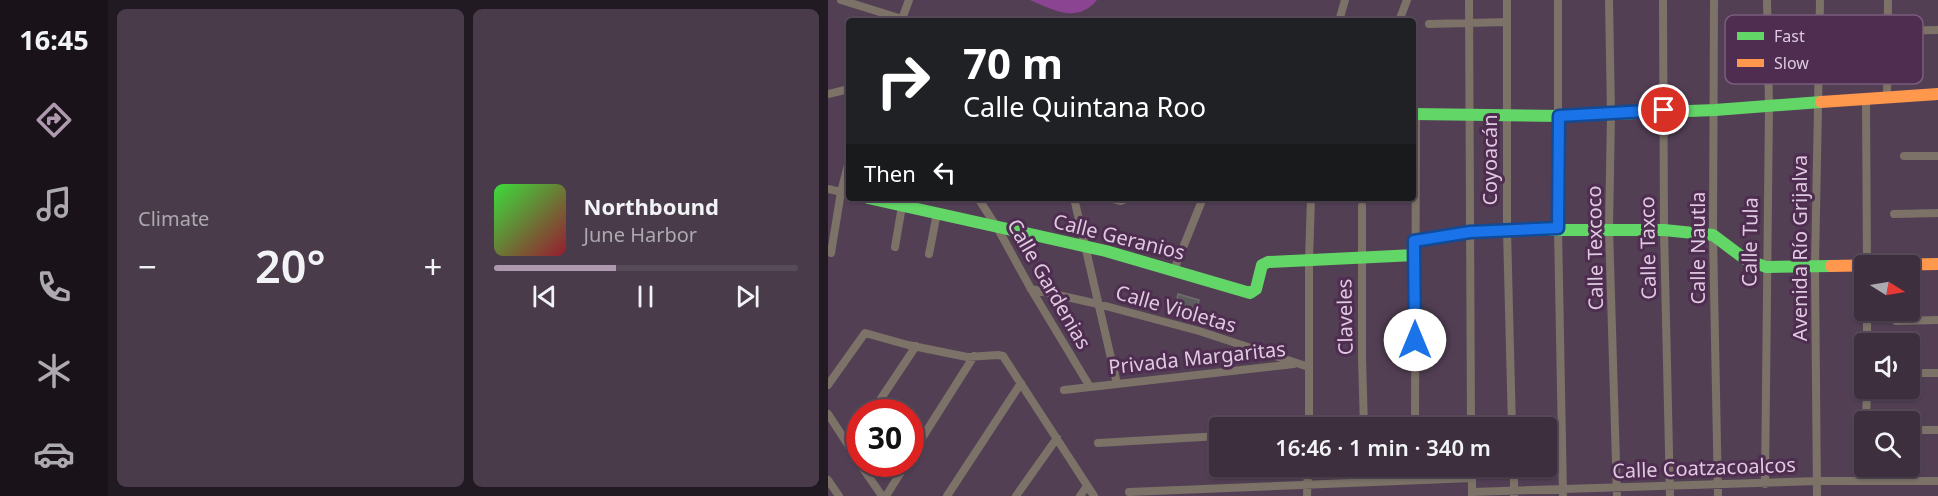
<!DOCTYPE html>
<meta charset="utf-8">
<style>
:root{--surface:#3e2f3f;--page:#493b4a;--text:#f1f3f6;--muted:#ada9b0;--line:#574a59;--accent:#ae99af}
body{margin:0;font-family:"Noto Sans",sans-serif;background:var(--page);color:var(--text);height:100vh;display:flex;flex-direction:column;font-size:22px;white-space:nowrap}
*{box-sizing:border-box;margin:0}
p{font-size:20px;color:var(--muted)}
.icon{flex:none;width:33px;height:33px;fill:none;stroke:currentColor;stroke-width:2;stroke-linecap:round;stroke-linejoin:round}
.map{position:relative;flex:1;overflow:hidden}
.panel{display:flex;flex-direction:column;gap:9px;padding:9px;background:#221a23;width:720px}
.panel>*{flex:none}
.hud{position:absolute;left:18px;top:18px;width:570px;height:183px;border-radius:6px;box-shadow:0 2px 4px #0004,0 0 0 2px var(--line);background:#202124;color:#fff;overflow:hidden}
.needle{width:39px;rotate:101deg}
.buttons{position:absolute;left:1026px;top:255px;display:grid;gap:12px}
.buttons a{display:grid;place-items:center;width:66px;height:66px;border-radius:6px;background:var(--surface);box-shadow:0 2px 4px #0004,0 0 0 2px var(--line);font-size:30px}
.speed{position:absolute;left:18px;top:399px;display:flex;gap:12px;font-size:30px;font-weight:700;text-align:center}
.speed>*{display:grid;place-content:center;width:78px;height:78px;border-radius:50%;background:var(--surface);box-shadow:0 2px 4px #0004,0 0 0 2px var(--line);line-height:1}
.speed .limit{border:9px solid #d22;background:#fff;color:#111}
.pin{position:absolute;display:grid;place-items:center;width:51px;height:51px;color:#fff;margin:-26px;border:3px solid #fff;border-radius:50%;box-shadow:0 2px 6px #0007}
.me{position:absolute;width:66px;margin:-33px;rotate:0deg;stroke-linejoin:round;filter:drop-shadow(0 0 4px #0008)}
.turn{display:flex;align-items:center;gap:21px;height:126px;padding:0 18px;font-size:27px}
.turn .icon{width:78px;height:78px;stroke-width:2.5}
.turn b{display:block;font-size:42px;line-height:51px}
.then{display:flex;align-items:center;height:57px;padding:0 18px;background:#0003;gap:12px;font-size:22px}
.big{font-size:45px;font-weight:600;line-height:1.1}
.panel .card{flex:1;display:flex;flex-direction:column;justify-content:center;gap:9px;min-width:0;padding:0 21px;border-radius:9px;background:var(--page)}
.song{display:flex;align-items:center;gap:18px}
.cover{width:72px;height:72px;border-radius:9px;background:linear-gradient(135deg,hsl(120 70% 55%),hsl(350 70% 35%))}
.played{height:6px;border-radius:3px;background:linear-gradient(90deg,var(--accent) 40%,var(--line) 40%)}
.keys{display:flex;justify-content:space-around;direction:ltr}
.heat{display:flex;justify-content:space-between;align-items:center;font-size:33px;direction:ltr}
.panel .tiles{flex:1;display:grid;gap:9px;grid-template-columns:repeat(2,1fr)}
.trip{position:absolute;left:381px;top:417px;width:348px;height:60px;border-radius:6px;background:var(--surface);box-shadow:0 2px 4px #0004,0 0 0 2px var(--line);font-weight:600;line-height:60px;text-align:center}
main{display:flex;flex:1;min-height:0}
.dock{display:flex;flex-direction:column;width:108px;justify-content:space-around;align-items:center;background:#191319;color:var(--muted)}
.dock .icon{width:42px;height:42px}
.dock .current{color:var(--accent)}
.dock b{font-size:27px;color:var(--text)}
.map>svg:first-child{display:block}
.green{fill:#8a4491}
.building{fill:#5e5c5f;stroke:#706f70;stroke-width:1.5}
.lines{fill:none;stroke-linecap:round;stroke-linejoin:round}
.street{stroke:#7c7268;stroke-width:8}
.fast{stroke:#63d668;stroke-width:12}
.slow{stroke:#ff974d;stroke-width:12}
.route-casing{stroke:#114b97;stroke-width:15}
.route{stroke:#1a73e8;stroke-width:10}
.labels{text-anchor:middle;stroke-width:6;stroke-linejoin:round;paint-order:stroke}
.street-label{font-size:20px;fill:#dfcae0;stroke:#4e2d51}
.key{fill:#4e2d51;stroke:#7a5c7c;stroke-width:1.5}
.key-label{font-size:16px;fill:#dfcae0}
</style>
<main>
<nav class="dock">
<b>16:45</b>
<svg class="icon current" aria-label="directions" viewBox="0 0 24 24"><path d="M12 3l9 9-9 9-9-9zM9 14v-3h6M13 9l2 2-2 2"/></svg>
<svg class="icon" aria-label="music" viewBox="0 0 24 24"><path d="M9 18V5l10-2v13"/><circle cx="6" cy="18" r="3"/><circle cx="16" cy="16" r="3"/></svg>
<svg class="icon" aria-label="phone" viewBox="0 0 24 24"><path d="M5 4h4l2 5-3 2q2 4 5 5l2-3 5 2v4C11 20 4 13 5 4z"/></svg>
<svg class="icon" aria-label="climate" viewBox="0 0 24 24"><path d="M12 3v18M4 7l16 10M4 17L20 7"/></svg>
<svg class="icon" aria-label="car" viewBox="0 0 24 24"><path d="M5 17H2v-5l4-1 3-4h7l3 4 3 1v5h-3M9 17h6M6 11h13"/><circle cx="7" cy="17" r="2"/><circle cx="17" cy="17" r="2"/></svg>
</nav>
<section class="panel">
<div class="tiles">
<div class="card"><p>Climate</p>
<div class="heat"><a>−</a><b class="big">20°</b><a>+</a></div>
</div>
<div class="card">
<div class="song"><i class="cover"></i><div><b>Northbound</b><p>June Harbor</p></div></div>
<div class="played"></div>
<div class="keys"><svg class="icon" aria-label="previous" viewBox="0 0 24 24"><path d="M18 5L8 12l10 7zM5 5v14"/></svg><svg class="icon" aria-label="pause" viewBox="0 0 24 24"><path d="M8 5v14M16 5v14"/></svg><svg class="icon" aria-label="next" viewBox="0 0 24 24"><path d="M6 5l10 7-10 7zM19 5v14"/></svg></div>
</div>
</div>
</section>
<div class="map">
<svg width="1110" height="496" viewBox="0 0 1110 496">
<rect width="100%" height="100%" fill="#523f54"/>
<path class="green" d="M202 0H269C249 24 225 10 202 0Z"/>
<path class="building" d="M350 294 371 300 367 319 346 314Z"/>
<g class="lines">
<path class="street" d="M13 0 74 19
M641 0 643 428
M679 0V230L684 428
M730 0V228L735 496
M781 0 783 113 781 229 789 496
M835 0 836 230 842 496
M886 0 885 235 890 496
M74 19 81 0
M511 21 517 0
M571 21 579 0
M601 24 679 22
M1060 31 1110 30
M0 94 21 89
M1059 99 1060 0
M1038 100 1039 266
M1076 156H1110
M0 189 21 194
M150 198 170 229 203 289 262 387
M246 198 289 384
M281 198 293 201 301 198
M534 206V358L536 427
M1066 214 1110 213
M67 247 74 206
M3 253 13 192 21 161
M101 254 109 213
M346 270 375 198
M203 289 270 304 371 331 481 367
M1068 321 1110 320
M1039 344V310
M1082 373H1110
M0 385 37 333 80 345 139 357 170 355 175 356 266 496
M236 390 466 364
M44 412 88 346
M0 414 32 463
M1038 422 1039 388
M587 424 588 115
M481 428V261L483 198
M529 428 643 419
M1082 430H1110
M270 443 392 436
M21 447 32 431
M82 457 146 356
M32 464 54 496
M644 466V496
M686 466V496
M0 480 11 496
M1038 481V466
M937 484 941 106 939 0
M301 492 644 478
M644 492 989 481H1110
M58 496 78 464
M119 496 193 383
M188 496 229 438
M252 496 259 486
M479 496 480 466
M989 496 987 266 992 0"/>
<path class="fast" d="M585 114 731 116 887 110 993 102
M40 198 278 251 422 293 428 289 434 265 440 262 587 255
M586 241 642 232 679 230H836L885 235 917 259 938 267 1003 266"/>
<path class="slow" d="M993 102 1110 94
M1003 266 1110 264"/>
</g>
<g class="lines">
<defs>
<path id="route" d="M587 340 586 241 642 232 730 228 731 116 836 110"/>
</defs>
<use href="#route" class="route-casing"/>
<use href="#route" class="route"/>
</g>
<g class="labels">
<g class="street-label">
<text transform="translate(662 160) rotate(-90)" y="7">Coyoacán</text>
<text transform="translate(291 237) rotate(14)" y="7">Calle Geranios</text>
<text transform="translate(922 242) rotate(-89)" y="7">Calle Tula</text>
<text transform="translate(767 248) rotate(-91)" y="7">Calle Texcoco</text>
<text transform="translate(820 248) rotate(-91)" y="7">Calle Taxco</text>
<text transform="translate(870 248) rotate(-90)" y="7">Calle Nautla</text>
<text transform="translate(972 248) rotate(-90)" y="7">Avenida Río Grijalva</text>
<text transform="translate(221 284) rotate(60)" y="7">Calle Gardenias</text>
<text transform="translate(348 309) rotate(16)" y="7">Calle Violetas</text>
<text transform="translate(517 317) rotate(-91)" y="7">Claveles</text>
<text transform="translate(369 358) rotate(-6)" y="7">Privada Margaritas</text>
<text transform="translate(876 468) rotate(-2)" y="7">Calle Coatzacoalcos</text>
</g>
</g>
<rect x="897" y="15" width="198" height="69" rx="9" class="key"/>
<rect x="909" y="32" width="27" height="8" fill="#63d668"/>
<rect x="909" y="59" width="27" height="8" fill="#ff974d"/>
<g class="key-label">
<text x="946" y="42">Fast</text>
<text x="946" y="69">Slow</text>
</g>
</svg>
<div class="buttons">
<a><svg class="needle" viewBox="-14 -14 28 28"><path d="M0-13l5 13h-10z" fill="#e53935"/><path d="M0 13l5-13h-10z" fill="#ada9b0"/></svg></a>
<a><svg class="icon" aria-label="sound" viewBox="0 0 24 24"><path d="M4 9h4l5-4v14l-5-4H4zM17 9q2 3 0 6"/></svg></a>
<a><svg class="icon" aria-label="search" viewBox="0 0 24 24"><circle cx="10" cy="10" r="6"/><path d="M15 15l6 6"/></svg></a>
</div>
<div class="speed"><div class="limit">30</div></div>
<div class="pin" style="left:836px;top:110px;background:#d93025"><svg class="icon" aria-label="arrive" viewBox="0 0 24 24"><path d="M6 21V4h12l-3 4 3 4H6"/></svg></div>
<svg class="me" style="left:587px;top:340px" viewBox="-20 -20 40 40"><circle r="19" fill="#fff"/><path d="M0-13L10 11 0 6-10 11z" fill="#1a73e8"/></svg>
<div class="trip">16:46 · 1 min · 340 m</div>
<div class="hud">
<div class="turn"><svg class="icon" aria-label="right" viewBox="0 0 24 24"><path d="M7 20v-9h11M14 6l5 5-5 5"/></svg><div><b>70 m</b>Calle Quintana Roo</div></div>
<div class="then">Then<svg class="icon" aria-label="left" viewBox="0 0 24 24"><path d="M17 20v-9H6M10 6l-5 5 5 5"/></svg></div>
</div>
</div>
</main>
